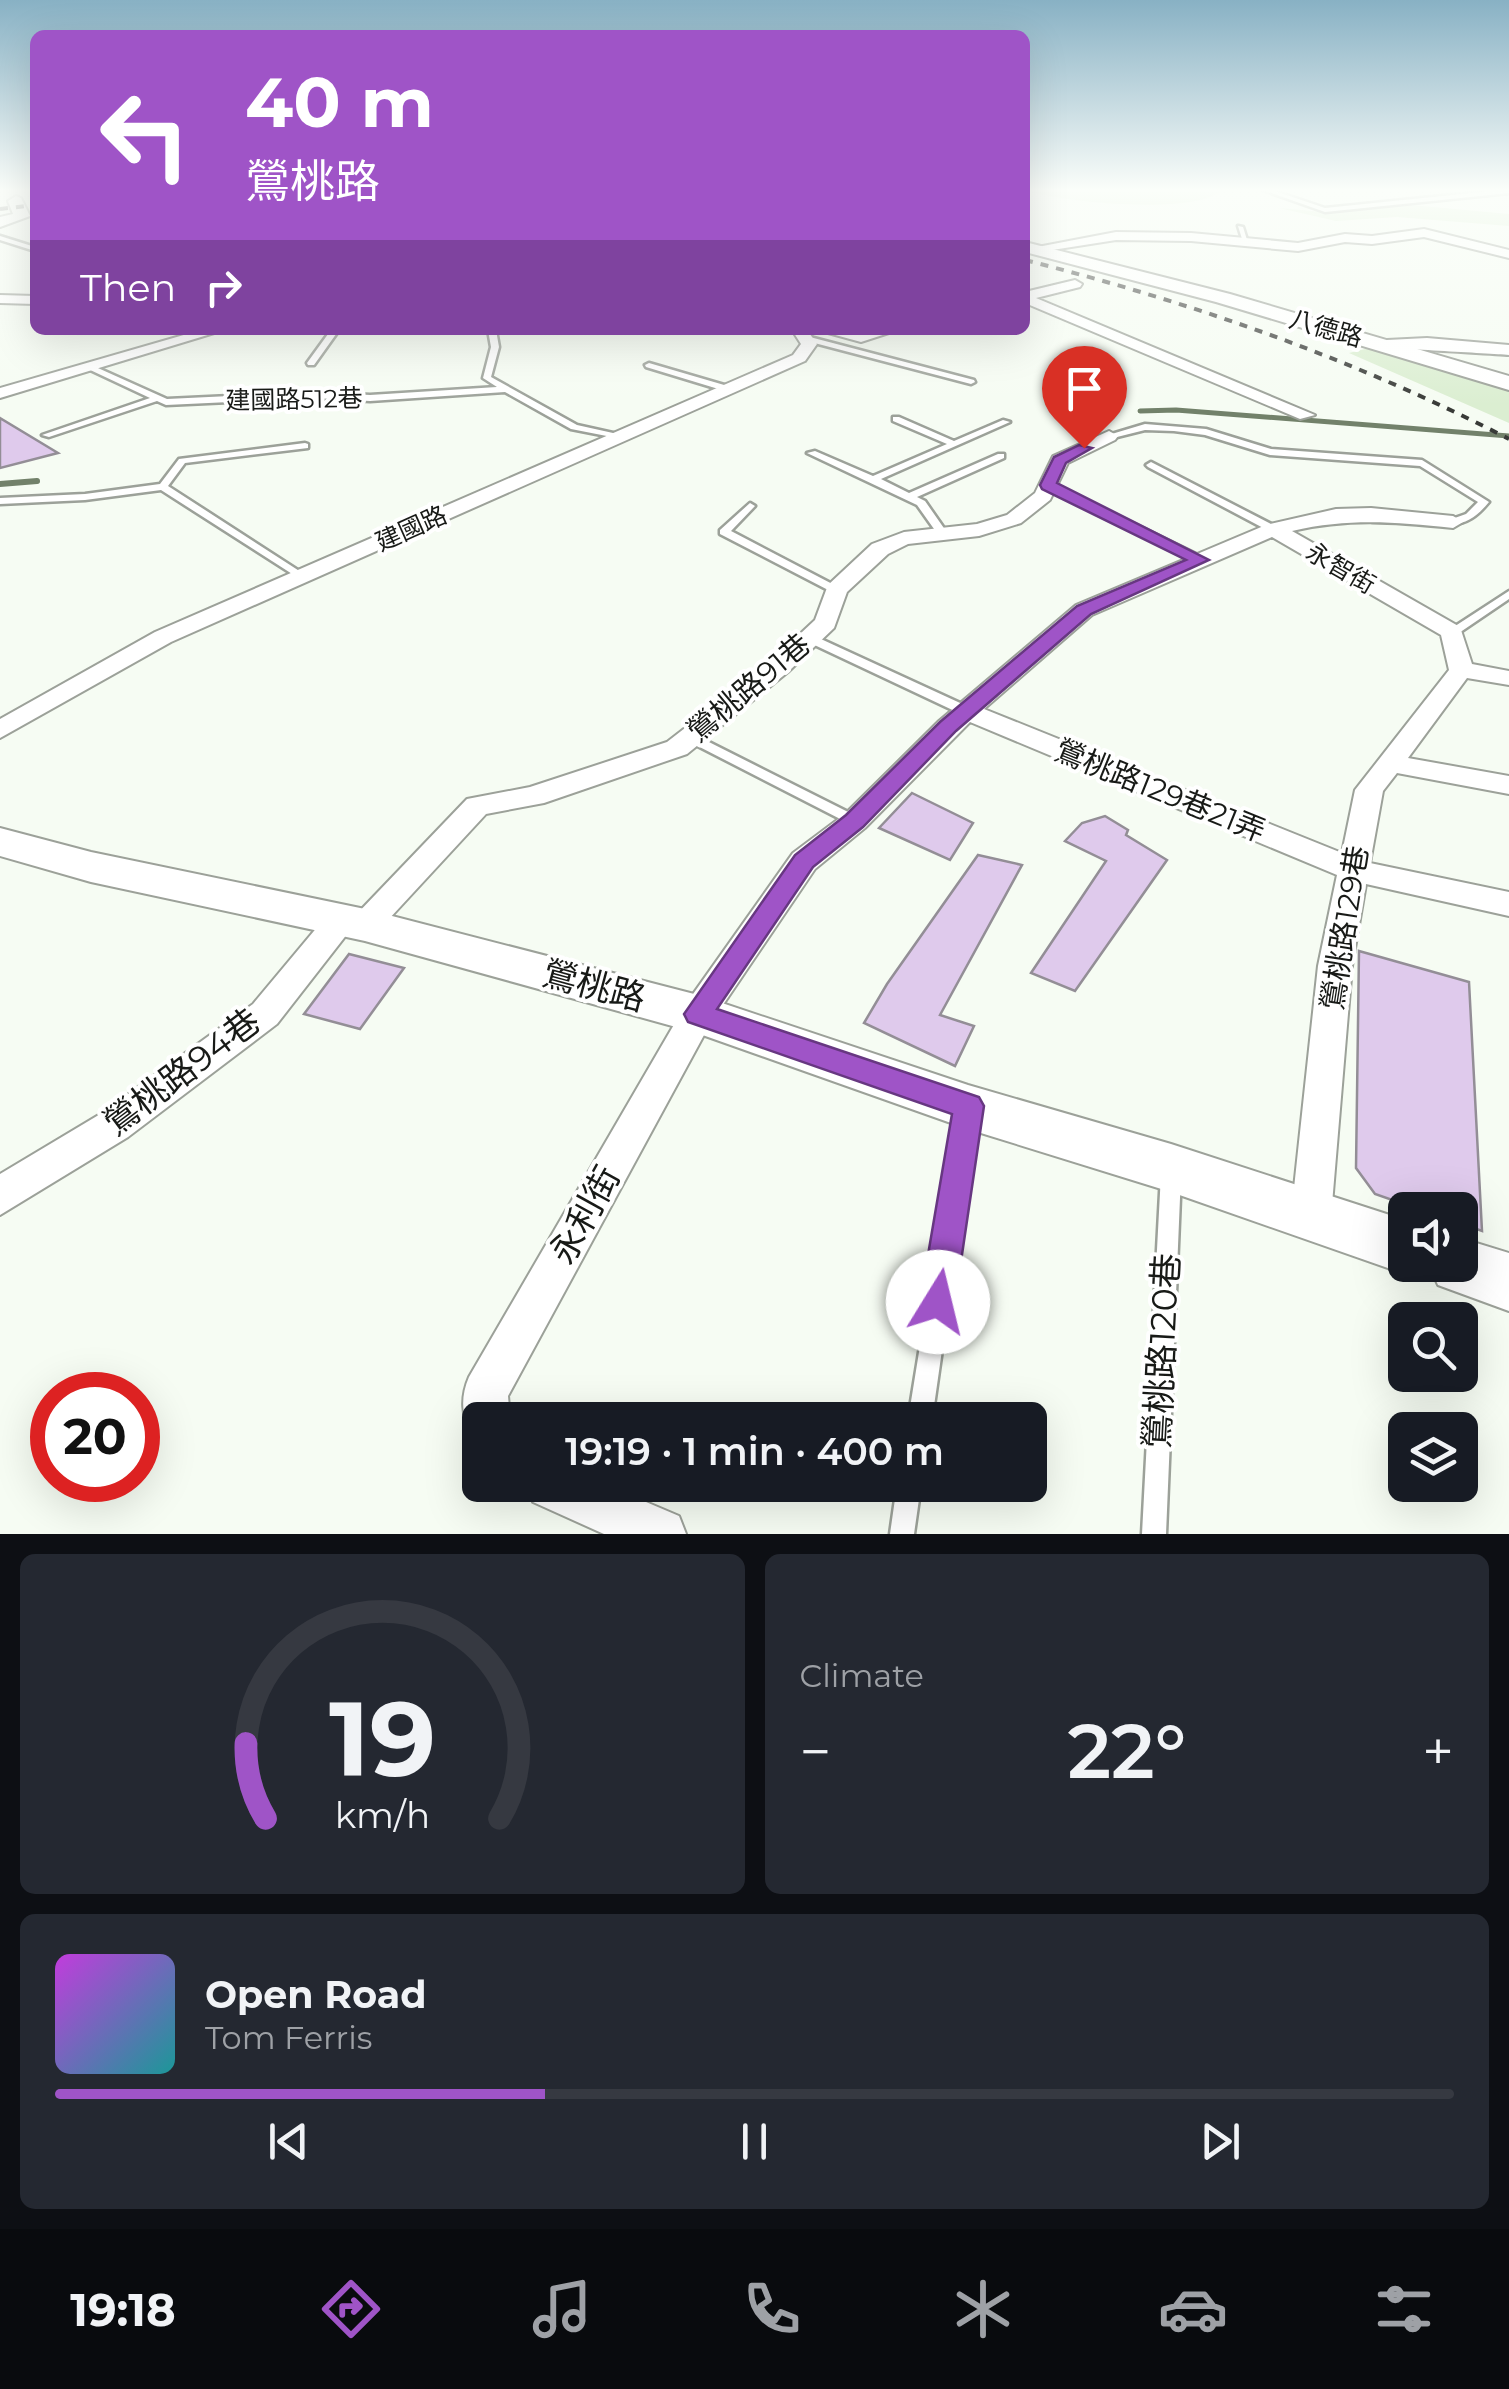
<!DOCTYPE html>
<meta charset="utf-8">
<style>
:root{--surface:#171b24;--page:#242831;--text:#f1f3f6;--muted:#9ea1a6;--line:#363941;--accent:#9f54c7}
body{margin:0;font-family:Montserrat,"Noto Sans TC",sans-serif;background:var(--page);color:var(--text);height:100vh;display:flex;flex-direction:column;font-size:38px;white-space:nowrap}
*{box-sizing:border-box;margin:0}
p{font-size:32px;color:var(--muted)}
.icon{flex:none;width:55px;height:55px;fill:none;stroke:currentColor;stroke-width:2;stroke-linecap:round;stroke-linejoin:round}
.map{position:relative;height:1534px;overflow:hidden}
.panel{display:flex;flex-direction:column;gap:20px;padding:20px;background:#0d0f14;flex:1}
.panel>*{flex:none}
.hud{position:absolute;left:30px;top:30px;width:1000px;height:305px;border-radius:15px;box-shadow:0 10px 40px #0002;background:#9f54c7;color:#fff;overflow:hidden}
.controls{position:absolute;left:1388px;top:1192px;display:grid;gap:20px}
.controls a{display:grid;place-items:center;width:90px;height:90px;border-radius:15px;background:var(--surface);box-shadow:0 10px 40px #0002;font-size:50px}
.speed{position:absolute;left:30px;top:1372px;display:flex;gap:20px;font-size:50px;font-weight:700;text-align:center}
.speed>*{display:grid;place-content:center;width:130px;height:130px;border-radius:50%;background:var(--surface);box-shadow:0 10px 40px #0002;line-height:1}
.speed .limit{border:15px solid #d22;background:#fff;color:#111}
.pin{position:absolute;display:grid;place-items:center;width:85px;height:85px;color:#fff;margin:-102px -42px;border-radius:50% 50% 50% 0;rotate:-45deg;box-shadow:0 0 10px #0007}
.pin .icon{rotate:45deg}
.me{position:absolute;width:110px;margin:-55px;rotate:9deg;stroke-linejoin:round;filter:drop-shadow(0 0 8px #0008)}
.turn{display:flex;align-items:center;gap:35px;height:210px;padding:0 50px;font-size:45px}
.turn .icon{width:130px;height:130px;stroke-width:2.5}
.turn b{display:block;font-size:70px;line-height:85px}
.then{display:flex;align-items:center;height:95px;padding:0 50px;background:#0003;gap:20px;font-size:38px}
.big{font-size:75px;font-weight:600;line-height:1.1}
.panel .card{flex:1;display:flex;flex-direction:column;justify-content:center;gap:15px;min-width:0;padding:0 35px;border-radius:15px;background:var(--page)}
.panel .dial{align-items:center;gap:0}
.dial svg{height:260px;overflow:visible;fill:none;stroke:var(--line);stroke-width:7;stroke-linecap:round;text-anchor:middle}
.dial text{fill:var(--text);stroke:none}
.song{display:flex;align-items:center;gap:30px}
.cover{width:120px;height:120px;border-radius:15px;background:linear-gradient(135deg,hsl(290 70% 55%),hsl(180 70% 35%))}
.played{height:10px;border-radius:5px;background:linear-gradient(90deg,var(--accent) 35%,var(--line) 35%)}
.keys{display:flex;justify-content:space-around;direction:ltr}
.heat{display:flex;justify-content:space-between;align-items:center;font-size:55px;direction:ltr}
.panel .tiles{flex:1;display:grid;gap:20px;grid-template-columns:1fr 1fr}
.card:last-child{grid-column:span 2}
.trip{position:absolute;left:462px;top:1402px;width:585px;height:100px;border-radius:15px;background:var(--surface);box-shadow:0 10px 40px #0002;font-weight:600;line-height:100px;text-align:center}
.dock{display:flex;height:160px;justify-content:space-around;align-items:center;background:#090b0e;color:var(--muted)}
.dock .icon{width:70px;height:70px}
.dock .on{color:var(--accent)}
.dock b{font-size:45px;color:var(--text)}
.map>svg:first-child{display:block}
.green{fill:#dbeed1}
.lines{fill:none;stroke-linecap:round;stroke-linejoin:round}
.stream-far1{stroke:#72816a;stroke-width:5}
.stream{stroke:#72816a;stroke-width:6}
.building{fill:#dfcaec;stroke:#938e96;stroke-width:2.5}
.lane-casing{stroke:#9ca199;stroke-width:5}
.street-casing{stroke:#9ca199;stroke-width:4}
.secondary-casing{stroke:#9ca199;stroke-width:4}
.lane{fill:#fff;fill-rule:evenodd}
.street{fill:#fff;fill-rule:evenodd}
.secondary{fill:#fff;fill-rule:evenodd}
.rail{stroke:#383a37;stroke-width:4;stroke-dasharray:8 8;stroke-linecap:butt}
.route{fill:#9f54c7;stroke:#673781;stroke-width:2.5}
.labels{text-anchor:middle;stroke-width:8;stroke-linejoin:round;paint-order:stroke}
.far-street-label{font-size:25px;fill:#181a17;stroke:#fff}
.street-label{font-size:30px;fill:#181a17;stroke:#fff}
.near-street-label{font-size:35px;fill:#181a17;stroke:#fff}
</style>
<div class="map">
<svg width="1509" height="1534" viewBox="0 0 1509 1534">
<rect width="100%" height="100%" fill="#f6fcf3"/>
<path class="green" d="M1025 190H1222C1195 216 1059 202 1025 190Z
M1411 205 1509 214V226L1397 217 1336 221 1279 208 1323 212Z
M1369 348 1509 386V423L1349 353Z"/>
<g class="lines">
<path class="stream-far1" d="M1140 411 1176 410 1509 436"/>
<path class="stream" d="M0 484 37 481"/>
</g>
<path class="building" d="M0 418 58 453 0 468Z
M912 793 973 823 950 860 879 828Z
M1105 816 1128 830 1126 835 1167 860 1075 991 1031 973 1106 861 1065 841 1082 823Z
M978 855 1022 865 940 1015 974 1026 955 1066 864 1023 887 984Z
M1359 951 1469 982 1482 1231 1460 1223V1210H1421L1375 1194 1356 1168Z
M349 954 404 968 360 1029 304 1014Z"/>
<g class="lines">
<defs>
<path id="lane" d="M1263 190H1272L1325 208 1501 190H1509V193L1325 212Z
M1238 226 1243 227 1248 243 1243 242Z
M0 236 35 247V251L0 240Z
M331 330H339L314 365H308L307 363Z
M488 330H496L499 347 491 377 577 425 622 435V439L571 429 505 392 370 401 314 398 166 405 157 401 49 437 42 435 150 398 86 368 85 366 89 364 167 399 314 392 370 395 497 387 483 378 491 347Z
M806 336 974 380 975 382 971 384 803 340 802 338Z
M649 363 731 387 732 389 725 391 646 367 645 365Z
M893 417H899L954 441 1003 420 1010 422 881 479 909 493 998 454H1004V458L917 497 925 501 948 534 947 536H939L917 505 807 453 815 451 873 476 947 444 893 421Z
M1145 424 1206 429 1271 449 1422 460 1489 502C1478 515 1467 525 1449 524V520L1466 514 1478 502 1420 466 1270 455 1205 435 1174 431 1145 430 1109 439 1105 436Z
M305 443 308 444V448L185 463 168 486 304 574 306 576 300 579 161 490 85 500 0 504V498L85 494 160 484 179 459Z
M1151 462 1277 527 1278 529 1273 532 1269 531 1148 467 1146 465Z
M1048 482 1204 558 1205 560 1200 563 1196 562 1045 487 1043 485Z
M750 503 755 506 731 531 840 588V592H832L720 534V530Z
M1509 591V599L1456 635 1452 636 1446 632Z
M810 634 971 708 972 711 966 715 961 714 806 641 804 638 806 635Z
M691 733 860 818 862 821 860 824H850L686 740 684 737 686 734Z
M967 1104 974 1106 976 1112 932 1420H908L958 1112 960 1106Z
M1171 1165 1178 1168 1181 1174 1166 1534H1142L1161 1174 1164 1168Z
M897 1485H921L914 1534H890Z"/>
<path id="street" d="M1424 229 1509 250V258L1424 237 1372 244 1345 242 1298 251 1191 241 1116 240 1033 253 1027 249 1116 232 1191 233 1298 243 1345 234 1372 236Z
M1075 280 1082 284 1080 287 1036 298 1315 415 1300 419 1025 303V292Z
M0 295 35 296V304L0 303Z
M201 330H224L0 398V388Z
M792 330H807L817 344 805 361 171 642 0 738V719L155 632 793 355 801 344Z
M817 330H898L861 342Z
M1427 338 1509 345V355C1490 353 1385 349 1379 345L1387 340Z
M1109 431 1118 436 1115 440 1068 463 1050 500 1021 523 979 536 908 544 888 554 847 592 834 628 788 672 687 754 544 803 486 814 376 933 365 937 351 929 277 1024 128 1137 0 1215V1174L102 1113 253 1004 329 913 340 909 354 917 467 799 530 787 667 742 770 662 815 620 828 585 872 544 904 532 977 524 1007 515 1035 493 1053 456Z
M1371 508 1453 516 1463 522 1453 528C1394 522 1350 518 1292 531L1460 627 1472 664 1509 671V685L1467 678 1408 758 1509 776V794L1397 773 1383 791 1370 863 1509 892V916L1366 884 1352 966 1331 1216 1325 1230 1311 1235 1297 1230 1291 1216 1318 966 1337 875 970 722 865 828 815 869 710 1024 508 1396 510 1420H480V1440L471 1436C462 1415 460 1398 469 1377L686 1004 793 853 845 814 939 721 1076 605 1266 525 1336 509ZM1272 537 1441 635 1449 670 1355 790 1342 853 984 709 1092 615Z
M526 1485H606L679 1516 686 1534H604L533 1502Z"/>
<path id="secondary" d="M16 196 21 198 30 216 0 227V217L13 214 8 201Z
M1025 242 1230 294 1509 376V390L1216 302 1025 252Z
M0 828 91 852 365 909 698 995 968 1085 1171 1144 1405 1220V1265H1425L1405 1274 1171 1192 968 1129 694 1032 365 941 91 882 0 856Z
M1460 1238 1509 1253V1311L1438 1285 1429 1265H1460Z"/>
</defs>
<use href="#lane" class="lane-casing"/>
<use href="#street" class="street-casing"/>
<use href="#secondary" class="secondary-casing"/>
<use href="#lane" class="lane"/>
<use href="#street" class="street"/>
<use href="#secondary" class="secondary"/>
<path class="rail" d="M0 209 35 205
M1025 260C1194 303 1354 359 1509 439"/>
</g>
<linearGradient id="sky" x2="0" y2="1"><stop stop-color="#88b1c4"/><stop offset="0.47" stop-color="#fbfefa"/><stop offset="1" stop-color="#fbfefa" stop-opacity="0"/></linearGradient>
<rect width="1509" height="405" fill="url(#sky)"/>
<path class="route" d="M1079 445 1092 448 1066 463 1057 483 1209 560 1091 614 956 731 863 827 813 867 717 1009 979 1097 984 1106 955 1302 950 1315 938 1320 925 1315 920 1302 952 1114 688 1022 684 1014 795 855 846 815 940 722 1077 606 1186 560 1042 489 1040 485 1054 457Z"/>
<g class="labels">
<g class="far-street-label">
<text transform="translate(1326 328) rotate(16)" y="9">八德路</text>
<text transform="translate(294 399) rotate(-1)" y="9">建國路512巷</text>
<text transform="translate(411 528) rotate(-24)" y="9">建國路</text>
<text transform="translate(1341 568) rotate(30)" y="9">永智街</text>
</g>
<g class="street-label">
<text transform="translate(749 688) rotate(-40)" y="10">鶯桃路91巷</text>
<text transform="translate(1160 791) rotate(22)" y="10">鶯桃路129巷21弄</text>
<text transform="translate(1345 928) rotate(-81)" y="10">鶯桃路129巷</text>
</g>
<g class="near-street-label">
<text transform="translate(594 986) rotate(15)" y="12">鶯桃路</text>
<text transform="translate(182 1072) rotate(-37)" y="12">鶯桃路94巷</text>
<text transform="translate(585 1215) rotate(-61)" y="12">永利街</text>
<text transform="translate(1162 1351) rotate(-87)" y="12">鶯桃路120巷</text>
</g>
</g>
</svg>
<div class="controls">
<a><svg class="icon" aria-label="sound" viewBox="0 0 24 24"><path d="M4 9h4l5-4v14l-5-4H4zM17 9q2 3 0 6"/></svg></a>
<a><svg class="icon" aria-label="search" viewBox="0 0 24 24"><circle cx="10" cy="10" r="6"/><path d="M15 15l6 6"/></svg></a>
<a><svg class="icon" aria-label="layers" viewBox="0 0 24 24"><path d="M12 4l9 5-9 5-9-5zM3 14l9 5 9-5"/></svg></a>
</div>
<div class="speed"><div class="limit">20</div></div>
<div class="pin" style="left:1084px;top:448px;background:#d93025"><svg class="icon" aria-label="arrive" viewBox="0 0 24 24"><path d="M6 21V4h12l-3 4 3 4H6"/></svg></div>
<svg class="me" style="left:938px;top:1302px" viewBox="-20 -20 40 40"><circle r="19" fill="#fff"/><path d="M0-13L10 11 0 6-10 11z" fill="#9f54c7"/></svg>
<div class="trip">19:19 · 1 min · 400 m</div>
<div class="hud">
<div class="turn"><svg class="icon" aria-label="left" viewBox="0 0 24 24"><path d="M17 20v-9H6M10 6l-5 5 5 5"/></svg><div><b>40 m</b>鶯桃路</div></div>
<div class="then">Then<svg class="icon" aria-label="right" viewBox="0 0 24 24"><path d="M7 20v-9h11M14 6l5 5-5 5"/></svg></div>
</div>
</div>
<section class="panel">
<div class="tiles">
<div class="card dial"><svg viewBox="0 0 100 80">
<path d="M14 69A42 42 0 1 1 86 69"/>
<path d="M14 69A42 42 0 0 1 8 46" stroke="#9f54c7"/>
<text x="50" y="56" font-size="32" font-weight="700">19</text>
<text x="50" y="72" font-size="11">km/h</text>
</svg></div>
<div class="card"><p>Climate</p>
<div class="heat"><a>−</a><b class="big">22°</b><a>+</a></div>
</div>
<div class="card">
<div class="song"><i class="cover"></i><div><b>Open Road</b><p>Tom Ferris</p></div></div>
<div class="played"></div>
<div class="keys"><svg class="icon" aria-label="previous" viewBox="0 0 24 24"><path d="M18 5L8 12l10 7zM5 5v14"/></svg><svg class="icon" aria-label="pause" viewBox="0 0 24 24"><path d="M8 5v14M16 5v14"/></svg><svg class="icon" aria-label="next" viewBox="0 0 24 24"><path d="M6 5l10 7-10 7zM19 5v14"/></svg></div>
</div>
</div>
</section>
<nav class="dock">
<b>19:18</b>
<svg class="icon on" aria-label="directions" viewBox="0 0 24 24"><path d="M12 3l9 9-9 9-9-9zM9 14v-3h6M13 9l2 2-2 2"/></svg>
<svg class="icon" aria-label="music" viewBox="0 0 24 24"><path d="M9 18V5l10-2v13"/><circle cx="6" cy="18" r="3"/><circle cx="16" cy="16" r="3"/></svg>
<svg class="icon" aria-label="phone" viewBox="0 0 24 24"><path d="M5 4h4l2 5-3 2q2 4 5 5l2-3 5 2v4C11 20 4 13 5 4z"/></svg>
<svg class="icon" aria-label="climate" viewBox="0 0 24 24"><path d="M12 3v18M4 7l16 10M4 17L20 7"/></svg>
<svg class="icon" aria-label="car" viewBox="0 0 24 24"><path d="M5 17H2v-5l4-1 3-4h7l3 4 3 1v5h-3M9 17h6M6 11h13"/><circle cx="7" cy="17" r="2"/><circle cx="17" cy="17" r="2"/></svg>
<svg class="icon" aria-label="filters" viewBox="0 0 24 24"><path d="M4 7h16M4 17h16"/><circle cx="9" cy="7" r="2"/><circle cx="15" cy="17" r="2"/></svg>
</nav>
